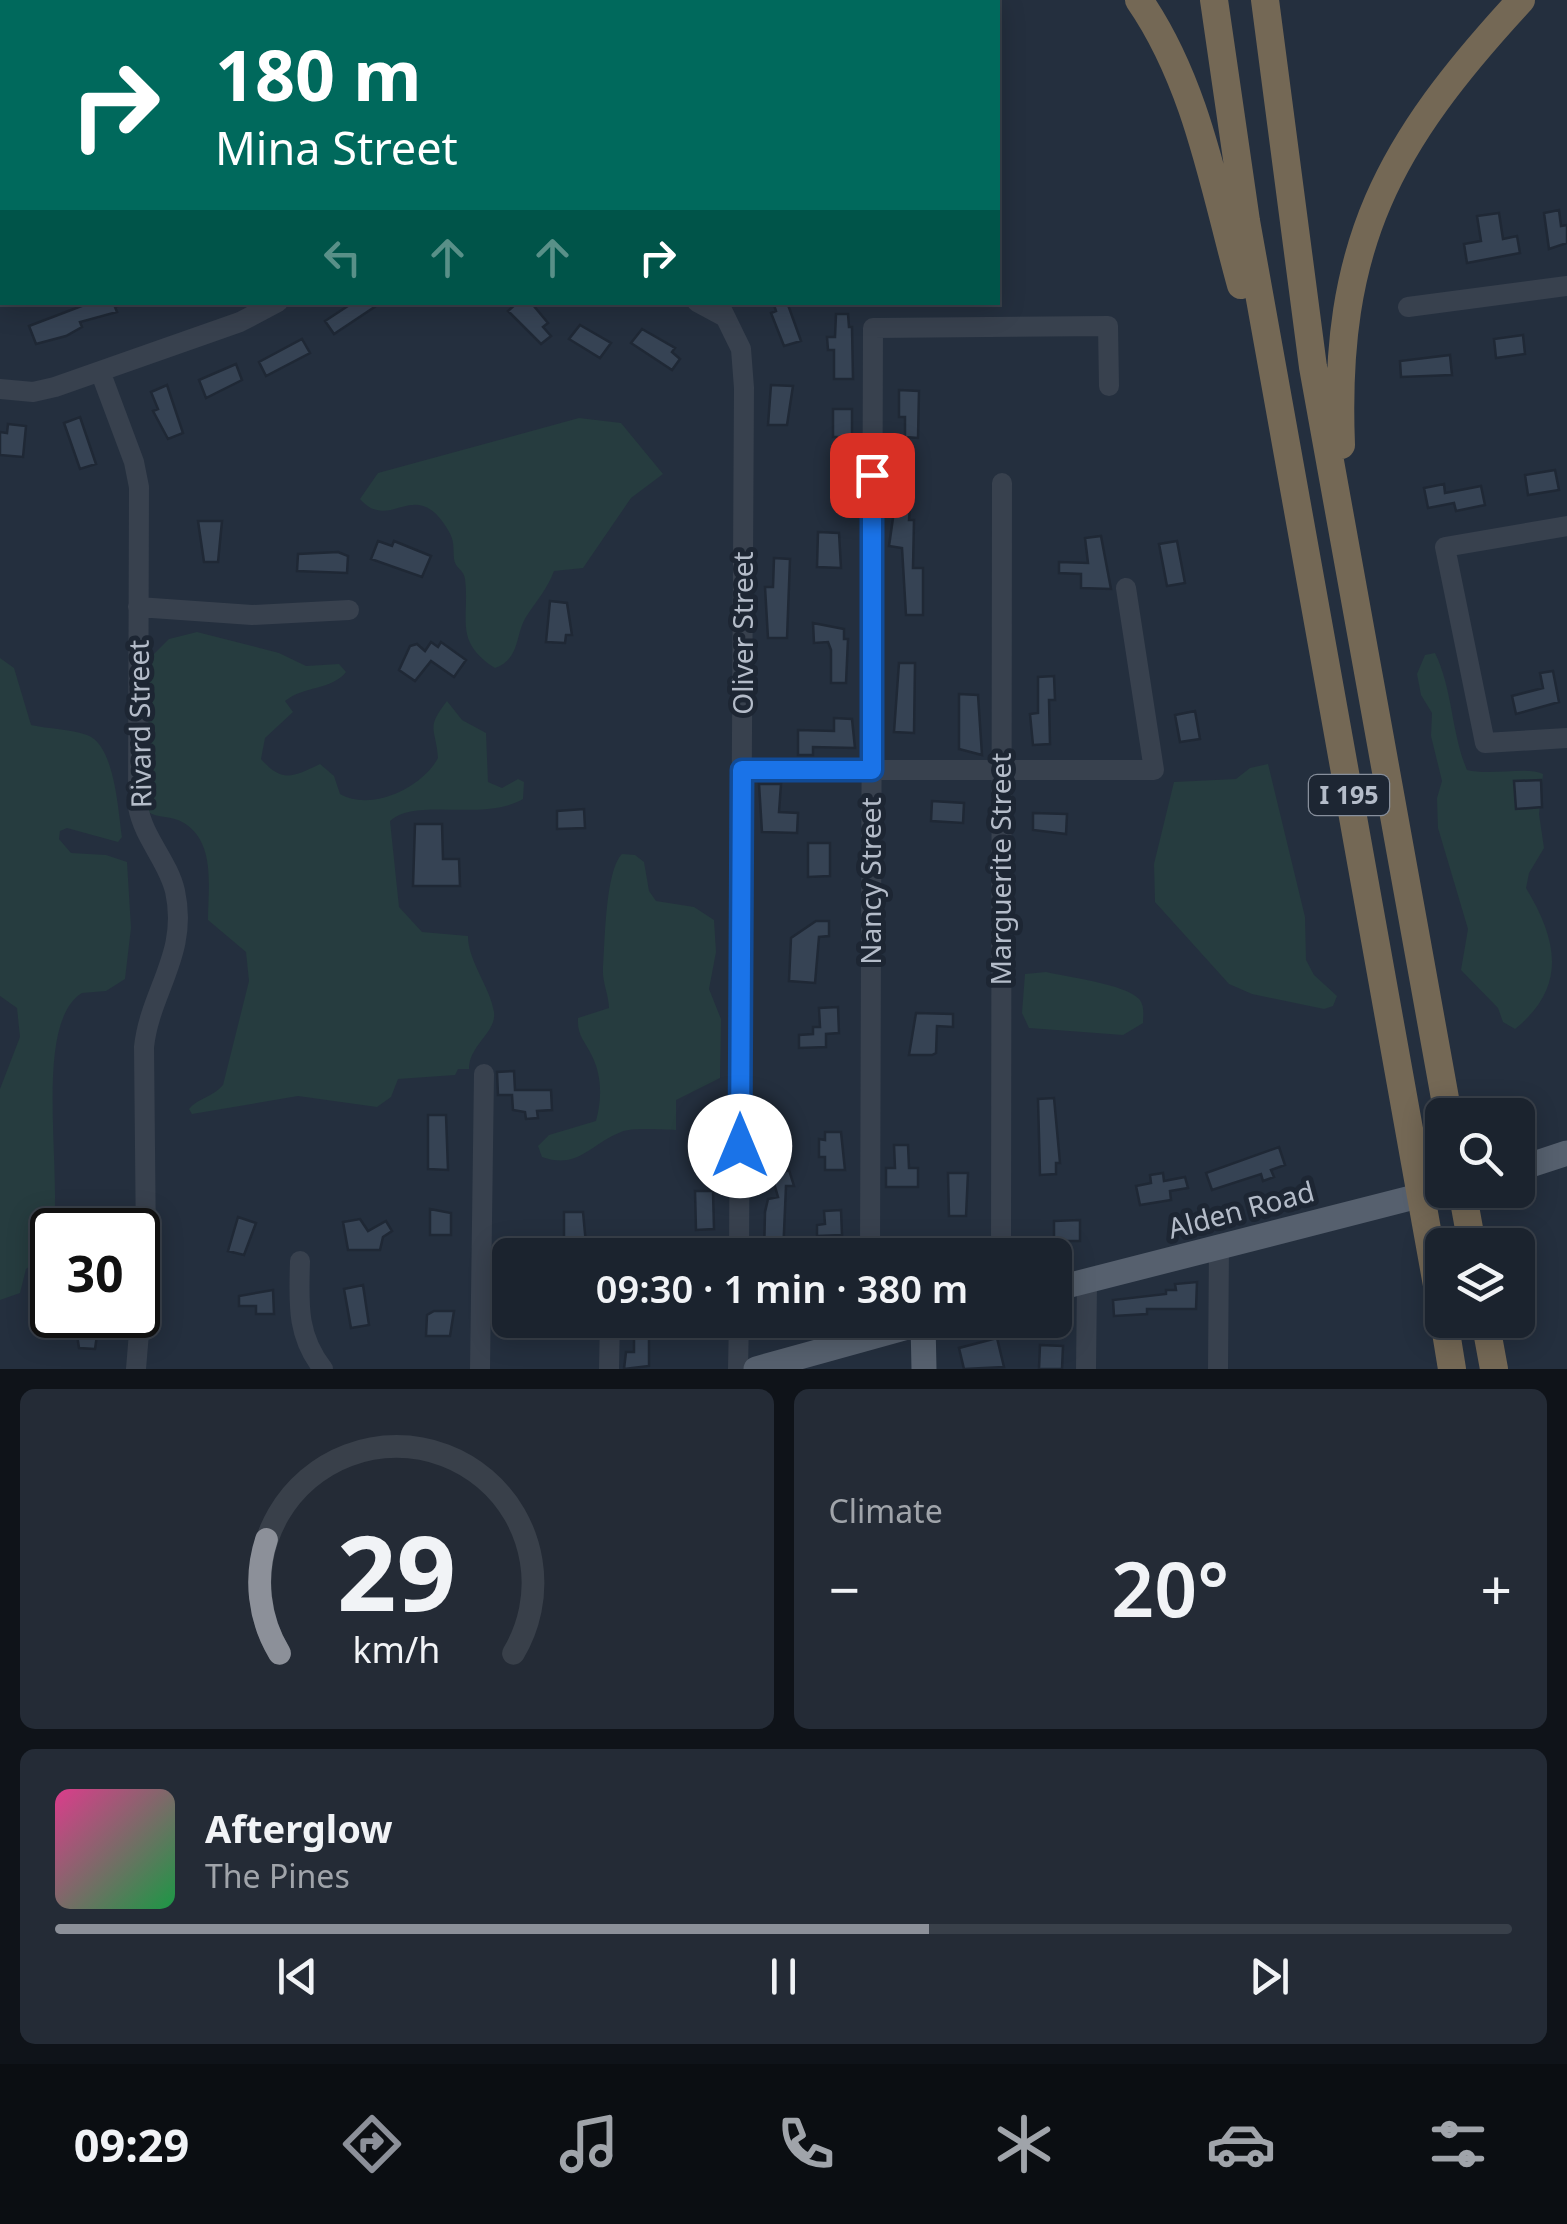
<!DOCTYPE html>
<meta charset="utf-8">
<style>
:root{--surface:#1b232e;--page:#242b36;--text:#f1f3f6;--muted:#a0a4aa;--line:#39404a;--accent:#8c9099}
body{margin:0;font-family:"Noto Sans",sans-serif;background:var(--page);color:var(--text);height:100vh;display:flex;flex-direction:column;font-size:38px;white-space:nowrap}
*{box-sizing:border-box;margin:0}
p{font-size:32px;color:var(--muted)}
.icon{flex:none;width:55px;height:55px;fill:none;stroke:currentColor;stroke-width:2;stroke-linecap:round;stroke-linejoin:round}
.map{position:relative;height:1369px;overflow:hidden}
.sheet{display:flex;flex-direction:column;gap:20px;padding:20px;background:#0f1319;flex:1}
.sheet>*{flex:none}
.guide{position:absolute;left:0px;top:0px;width:1000px;height:305px;box-shadow:0 5px 25px #0003,0 0 0 2px var(--line);background:#00695c;color:#fff;overflow:hidden}
.fabs{position:absolute;left:1425px;top:1098px;display:grid;gap:20px}
.fabs a{display:grid;place-items:center;width:110px;height:110px;border-radius:15px;background:var(--surface);box-shadow:0 5px 25px #0003,0 0 0 2px var(--line);font-size:50px}
.speed{position:absolute;left:30px;top:1208px;display:flex;gap:20px;font-size:50px;font-weight:700;text-align:center}
.speed>*{display:grid;place-content:center;width:130px;height:130px;border-radius:50%;background:var(--surface);box-shadow:0 5px 25px #0003,0 0 0 2px var(--line);line-height:1}
.speed .limit{border:5px solid #111;border-radius:15px;background:#fff;color:#111}
.pin{position:absolute;display:grid;place-items:center;width:85px;height:85px;color:#fff;margin:-42px;border-radius:20px;box-shadow:0 5px 15px #0006}
.me{position:absolute;width:110px;margin:-55px;rotate:0deg;stroke-linejoin:round;filter:drop-shadow(0 0 8px #0008)}
.turn{display:flex;align-items:center;gap:35px;height:210px;padding:0 50px;font-size:45px}
.turn .icon{width:130px;height:130px;stroke-width:2.5}
.turn b{display:block;font-size:70px;line-height:85px}
.lanes{display:flex;align-items:center;height:95px;padding:0 50px;background:#0003;justify-content:center;gap:50px;direction:ltr}
.lanes .off{opacity:.35}
.big{font-size:75px;font-weight:600;line-height:1.1}
.sheet .widget{flex:1;display:flex;flex-direction:column;justify-content:center;gap:15px;min-width:0;padding:0 35px;border-radius:15px;background:var(--page)}
.sheet .dial{align-items:center;gap:0}
.dial svg{height:260px;overflow:visible;fill:none;stroke:var(--line);stroke-width:7;stroke-linecap:round;text-anchor:middle}
.dial text{fill:var(--text);stroke:none}
.song{display:flex;align-items:center;gap:30px}
.cover{width:120px;height:120px;border-radius:15px;background:linear-gradient(135deg,hsl(330 70% 55%),hsl(140 70% 35%))}
.played{height:10px;border-radius:5px;background:linear-gradient(90deg,var(--accent) 60%,var(--line) 60%)}
.keys{display:flex;justify-content:space-around;direction:ltr}
.heat{display:flex;justify-content:space-between;align-items:center;font-size:55px;direction:ltr}
.sheet .tiles{flex:1;display:grid;gap:20px;grid-template-columns:1fr 1fr}
.widget:last-child{grid-column:span 2}
.trip{position:absolute;left:492px;top:1238px;width:580px;height:100px;border-radius:15px;background:var(--surface);box-shadow:0 5px 25px #0003,0 0 0 2px var(--line);font-weight:600;line-height:100px;text-align:center}
.tab-bar{display:flex;height:160px;justify-content:space-around;align-items:center;background:#0b0e12;color:var(--muted)}
.tab-bar .icon{width:70px;height:70px}
.tab-bar .current{color:var(--accent)}
.tab-bar b{font-size:45px;color:var(--text)}
.map>svg:first-child{display:block}
.green{fill:#263c3f}
.building{fill:#364354;stroke:#1f2835;stroke-width:2.5}
.lines{fill:none;stroke-linecap:round;stroke-linejoin:round}
.minor{stroke:#38414e;stroke-width:20}
.major{stroke:#56606e;stroke-width:25}
.highway{stroke:#746855;stroke-width:28}
.route-casing{stroke:#114b97;stroke-width:25}
.route{stroke:#1a73e8;stroke-width:18}
.labels{text-anchor:middle;stroke-width:10;stroke-linejoin:round;paint-order:stroke}
.shield{fill:#1d2633;stroke:#878f9c;stroke-width:2.5}
.shield-label{font-size:25px;font-weight:bold;fill:#b4bcc9}
.street-label{font-size:28px;fill:#b4bcc9;stroke:#1d2633}
</style>
<div class="map">
<svg width="1567" height="1369" viewBox="0 0 1567 1369">
<rect width="100%" height="100%" fill="#242f3e"/>
<path class="green" d="M579 418 621 423 663 474 631 498 583 568 554 571C547 589 538 599 528 614 514 633 522 658 495 668 453 641 470 619 465 579 464 570 455 568 454 559 453 548 455 541 448 530 415 474 391 534 360 499L378 473Z
M197 632 279 653 306 666 339 664 346 672C332 690 303 686 285 701L293 712 265 738 261 759C282 783 293 777 320 764L334 776 340 794C371 812 422 788 438 758 436 728 425 729 447 701L462 720 486 733 488 782 502 788 518 779 524 782 523 799C483 822 415 797 390 821L399 907 422 932 468 936C468 961 490 987 494 1012 497 1032 469 1045 469 1069H458L455 1075 398 1079 391 1097 377 1107 298 1096 192 1114 189 1109C198 1098 213 1097 223 1085L249 981 246 952 208 920C208 887 216 843 184 823 172 815 157 819 147 811L142 666 169 639Z
M1435 653C1453 690 1451 732 1467 770 1491 776 1527 766 1543 774L1539 814 1544 848 1529 873 1526 888C1558 941 1567 987 1515 1029L1503 1022 1498 1008 1461 970 1468 929 1438 828 1437 798 1442 781 1431 736 1432 713 1421 695 1417 674 1425 655Z
M0 658 14 668 31 725C49 729 70 729 87 735 115 745 118 811 122 837L118 842 67 828 60 831 59 839 71 853 106 855 127 862 131 928 125 979 106 991 82 993C28 1026 69 1199 49 1248 44 1259 35 1263 26 1269L20 1293 0 1300V1089L20 1037 17 1008 0 996Z
M1268 764 1305 917 1306 960 1314 975 1337 996 1333 1006 1324 1009 1252 994 1229 984 1155 902 1154 864 1174 782 1236 779 1250 768Z
M622 854 635 855 644 862 649 891 656 901 694 907 714 920 716 952 709 989 721 1019 720 1078 676 1100V1130C661 1130 634 1127 621 1132 590 1144 578 1170 542 1157L538 1146 549 1135 596 1121C602 1099 602 1076 592 1056 585 1041 577 1036 578 1018L609 1008C609 996 602 981 603 969 605 945 605 871 622 854Z
M1046 972C1067 977 1125 984 1139 999 1145 1006 1143 1015 1143 1023L1123 1035 1029 1028 1022 1013 1025 974Z"/>
<path class="building" d="M1559 210 1561 226 1567 225V243L1549 249 1544 213Z
M1499 213 1503 239 1517 236 1520 253 1467 263 1464 244 1481 241 1477 216Z
M92 302 125 303 115 307 117 312 80 322 82 327 66 336 36 344 29 326Z
M354 302H382L334 334 325 321Z
M518 302 533 305 548 323 543 327 551 336 541 344 508 311Z
M773 302H787L801 341 784 346 771 313 776 311Z
M836 314H848L849 327H852L853 379H834V350H828L827 337H835Z
M580 325 611 343 600 358 569 339Z
M642 329 675 348 672 352 680 359 672 370 631 343Z
M1523 335 1525 354 1496 358 1494 339Z
M302 339 310 353 266 376 259 362Z
M1450 355 1452 375 1401 377 1400 361Z
M236 364 242 380 206 398 199 380Z
M167 385 183 433 168 439 153 411 158 409 151 392Z
M771 385 793 386 787 425H768Z
M899 390 919 391 918 438 905 437V417H899Z
M833 409H852V437H833Z
M80 417 96 464 80 469 64 423Z
M8 424 26 426 23 457 0 455V432L7 433Z
M1555 470 1559 490 1528 495 1525 475Z
M1444 484 1445 493 1481 486 1485 505 1456 511 1454 503 1428 508 1424 488Z
M895 504 910 505 909 520H914L913 568H923V615H906L902 548 889 546Z
M198 521H222L218 562H204Z
M818 532 839 533 841 568 817 567Z
M1101 536 1111 589 1081 588V574L1059 573V562L1088 563 1085 538Z
M378 541 392 546 394 541 431 556 422 577 371 559Z
M1177 541 1185 583 1167 586 1159 544Z
M338 552 348 556 347 573 297 571 298 554Z
M774 558 790 559 787 638H768L765 587H773Z
M550 601 567 603 572 635H566L565 643 546 642Z
M813 623 844 629V639H848L846 683H831V650L828 642 814 643Z
M431 642 438 647 441 642 466 660 454 677 431 661 415 681 399 670 410 646 417 644 425 651Z
M899 663H915L914 733 894 732Z
M1553 671 1559 702 1516 714 1512 696 1543 688 1540 673Z
M1054 676 1055 700H1049L1050 744 1033 745 1030 714 1038 713V677Z
M959 694 978 695 982 755 959 749Z
M1195 711 1200 739 1180 742 1175 715Z
M834 718 852 719 855 748 813 747V755H798V730L834 731Z
M1541 780 1542 807 1516 809 1514 781Z
M759 784H781L779 812 798 813 797 833 762 832Z
M932 801 964 803 963 823 931 821Z
M584 809 585 828 557 829V811Z
M1033 813 1067 814 1066 834 1033 830Z
M415 824H442L443 859H459L460 886H413Z
M808 843H830V876L808 877Z
M816 921H829V936L819 937 815 983 789 981 791 938Z
M838 1007 839 1033 826 1034V1047L799 1048V1035L813 1034V1027H820L819 1008Z
M916 1013 953 1014V1027L937 1026 936 1053 932 1055H909Z
M514 1071 515 1090H551L552 1110 537 1111 538 1118 526 1119 525 1112 513 1110 512 1095H498L497 1072Z
M1054 1098 1060 1163H1056V1174L1040 1175 1038 1099Z
M428 1115H446L448 1170 428 1169Z
M825 1132H841L845 1170H825V1157H819V1139L825 1140Z
M894 1145H908L909 1168H918V1187H886V1168H895Z
M1279 1147 1285 1165 1271 1170 1274 1177 1263 1181 1261 1174 1212 1190 1206 1173Z
M789 1170 794 1186H786L783 1255H764L765 1212 768 1199 778 1197 772 1176Z
M948 1173H968L966 1216H949Z
M1163 1173 1164 1181 1185 1177 1188 1188 1170 1191 1171 1200 1140 1205 1136 1186 1151 1183 1150 1175Z
M695 1191H713L714 1229 696 1230Z
M430 1209 451 1213V1235H430Z
M841 1210 842 1235 817 1236V1225L825 1224 824 1211Z
M564 1212H583L587 1255H564Z
M238 1217 256 1223 244 1255 228 1251Z
M360 1219 368 1231 386 1221 392 1231 383 1237 380 1250H348L343 1222Z
M1080 1220V1241H1054V1221Z
M1197 1282 1196 1309H1147V1314L1114 1316 1113 1300 1166 1294V1290H1176L1175 1284Z
M363 1285 369 1325 351 1328 344 1289Z
M273 1290 274 1314H256V1306H239V1296Z
M434 1311H454L450 1336H426L427 1315Z
M74 1315H100L95 1349 79 1348Z
M649 1329V1366L624 1369 626 1352H634V1330Z
M997 1338 1004 1367 964 1369 959 1348Z
M1040 1345 1063 1346 1062 1369H1039Z"/>
<g class="lines">
<path class="minor" d="M274 0 282 2
M697 302 723 316
M718 302 741 349 744 388 739 1255
M1408 307 1567 286
M100 371 134 462 139 487 138 807C144 839 168 861 175 891 189 954 150 991 144 1047L146 1248 136 1369
M0 389 33 392 55 387 240 322 278 302
M1567 526 1445 547 1485 743 1567 738
M138 607 252 615 349 610
M742 770H1154L1126 588
M611 1255 612 1247
M870 1255 873 328 1108 326 1109 386
M1001 1255 1002 483
M300 1261C299 1302 296 1335 323 1369
M480 1369 484 1074
M609 1369 610 1320
M738 1369 739 1320
M1086 1369 1087 1281
M1218 1369 1219 1247"/>
<path class="major" d="M1518 1169 1567 1153
M1055 1289 1442 1190
M923 1323 924 1369
M756 1369 933 1320"/>
<path class="highway" d="M1139 0C1197 84 1214 188 1241 285
M1214 0 1246 221 1442 1313
M1265 0 1313 367 1448 1115
M1341 445C1333 244 1388 144 1521 0
M1462 1190 1472 1245
M1444 1320 1452 1369
M1485 1320 1494 1369"/>
</g>
<g class="lines">
<defs>
<path id="route" d="M740 1146 742 770H872V475"/>
</defs>
<use href="#route" class="route-casing"/>
<use href="#route" class="route"/>
</g>
<g class="labels">
<rect class="shield" x="1309" y="775" width="80" height="40" rx="8"/>
<g class="shield-label">
<text x="1349" y="804">I 195</text>
</g>
<g class="street-label">
<text transform="translate(743 633) rotate(-90)" y="10">Oliver Street</text>
<text transform="translate(140 724) rotate(-91)" y="10">Rivard Street</text>
<text transform="translate(1001 869) rotate(-90)" y="10">Marguerite Street</text>
<text transform="translate(871 881) rotate(-90)" y="10">Nancy Street</text>
<text transform="translate(1241 1210) rotate(-15)" y="10">Alden Road</text>
</g>
</g>
</svg>
<div class="fabs">
<a><svg class="icon" aria-label="search" viewBox="0 0 24 24"><circle cx="10" cy="10" r="6"/><path d="M15 15l6 6"/></svg></a>
<a><svg class="icon" aria-label="layers" viewBox="0 0 24 24"><path d="M12 4l9 5-9 5-9-5zM3 14l9 5 9-5"/></svg></a>
</div>
<div class="speed"><div class="limit">30</div></div>
<div class="pin" style="left:872px;top:475px;background:#d93025"><svg class="icon" aria-label="arrive" viewBox="0 0 24 24"><path d="M6 21V4h12l-3 4 3 4H6"/></svg></div>
<svg class="me" style="left:740px;top:1146px" viewBox="-20 -20 40 40"><circle r="19" fill="#fff"/><path d="M0-13L10 11 0 6-10 11z" fill="#1a73e8"/></svg>
<div class="trip">09:30 · 1 min · 380 m</div>
<div class="guide">
<div class="turn"><svg class="icon" aria-label="right" viewBox="0 0 24 24"><path d="M7 20v-9h11M14 6l5 5-5 5"/></svg><div><b>180 m</b>Mina Street</div></div>
<div class="lanes"><svg class="icon off" aria-label="left" viewBox="0 0 24 24"><path d="M17 20v-9H6M10 6l-5 5 5 5"/></svg><svg class="icon off" aria-label="ahead" viewBox="0 0 24 24"><path d="M12 20V5M6 11l6-6 6 6"/></svg><svg class="icon off" aria-label="ahead" viewBox="0 0 24 24"><path d="M12 20V5M6 11l6-6 6 6"/></svg><svg class="icon" aria-label="right" viewBox="0 0 24 24"><path d="M7 20v-9h11M14 6l5 5-5 5"/></svg></div>
</div>
</div>
<section class="sheet">
<div class="tiles">
<div class="widget dial"><svg viewBox="0 0 100 80">
<path d="M14 69A42 42 0 1 1 86 69"/>
<path d="M14 69A42 42 0 0 1 10 34" stroke="#8c9099"/>
<text x="50" y="56" font-size="32" font-weight="700">29</text>
<text x="50" y="72" font-size="11">km/h</text>
</svg></div>
<div class="widget"><p>Climate</p>
<div class="heat"><a>−</a><b class="big">20°</b><a>+</a></div>
</div>
<div class="widget">
<div class="song"><i class="cover"></i><div><b>Afterglow</b><p>The Pines</p></div></div>
<div class="played"></div>
<div class="keys"><svg class="icon" aria-label="previous" viewBox="0 0 24 24"><path d="M18 5L8 12l10 7zM5 5v14"/></svg><svg class="icon" aria-label="pause" viewBox="0 0 24 24"><path d="M8 5v14M16 5v14"/></svg><svg class="icon" aria-label="next" viewBox="0 0 24 24"><path d="M6 5l10 7-10 7zM19 5v14"/></svg></div>
</div>
</div>
</section>
<nav class="tab-bar">
<b>09:29</b>
<svg class="icon current" aria-label="directions" viewBox="0 0 24 24"><path d="M12 3l9 9-9 9-9-9zM9 14v-3h6M13 9l2 2-2 2"/></svg>
<svg class="icon" aria-label="music" viewBox="0 0 24 24"><path d="M9 18V5l10-2v13"/><circle cx="6" cy="18" r="3"/><circle cx="16" cy="16" r="3"/></svg>
<svg class="icon" aria-label="phone" viewBox="0 0 24 24"><path d="M5 4h4l2 5-3 2q2 4 5 5l2-3 5 2v4C11 20 4 13 5 4z"/></svg>
<svg class="icon" aria-label="climate" viewBox="0 0 24 24"><path d="M12 3v18M4 7l16 10M4 17L20 7"/></svg>
<svg class="icon" aria-label="car" viewBox="0 0 24 24"><path d="M5 17H2v-5l4-1 3-4h7l3 4 3 1v5h-3M9 17h6M6 11h13"/><circle cx="7" cy="17" r="2"/><circle cx="17" cy="17" r="2"/></svg>
<svg class="icon" aria-label="filters" viewBox="0 0 24 24"><path d="M4 7h16M4 17h16"/><circle cx="9" cy="7" r="2"/><circle cx="15" cy="17" r="2"/></svg>
</nav>
